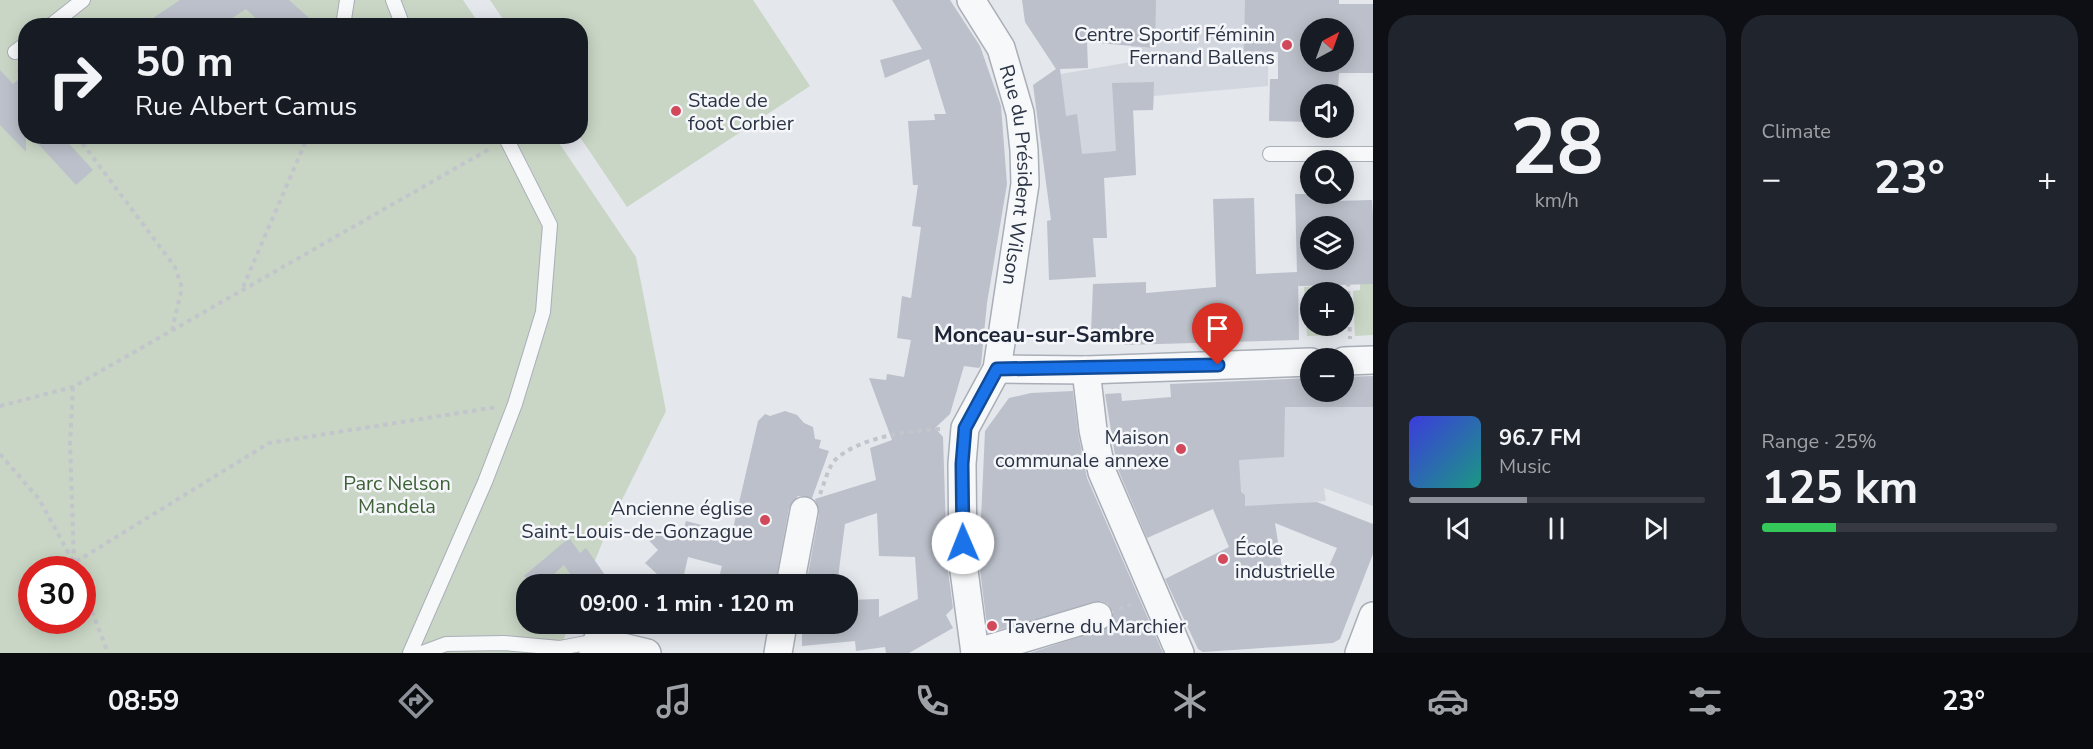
<!DOCTYPE html>
<meta charset="utf-8">
<style>
:root{--surface:#171b24;--page:#20242c;--text:#f1f3f6;--muted:#9ea1a6;--line:#363941;--accent:#8c9099}
body{margin:0;font-family:"Nunito Sans",sans-serif;background:var(--page);color:var(--text);height:100vh;display:flex;flex-direction:column;font-size:22px;white-space:nowrap}
*{box-sizing:border-box;margin:0}
p{font-size:20px;color:var(--muted)}
.icon{flex:none;width:33px;height:33px;fill:none;stroke:currentColor;stroke-width:2;stroke-linecap:round;stroke-linejoin:round}
.map{position:relative;flex:1;overflow:hidden}
.side{display:flex;flex-direction:column;gap:15px;padding:15px;background:#0d0f14;width:720px}
.side>*{flex:none}
.banner{position:absolute;left:18px;top:18px;width:570px;height:126px;border-radius:24px;box-shadow:0 3px 15px #0003;background:#171b24;color:var(--text);overflow:hidden}
.needle{width:39px;rotate:41deg}
.buttons{position:absolute;left:1300px;top:18px;display:grid;gap:12px}
.buttons a{display:grid;place-items:center;width:54px;height:54px;border-radius:50%;background:var(--surface);box-shadow:0 3px 15px #0003;font-size:30px}
.speed{position:absolute;left:18px;top:556px;display:flex;gap:12px;font-size:30px;font-weight:700;text-align:center}
.speed>*{display:grid;place-content:center;width:78px;height:78px;border-radius:50%;background:var(--surface);box-shadow:0 3px 15px #0003;line-height:1}
.speed .limit{border:9px solid #d22;background:#fff;color:#111}
.pin{position:absolute;display:grid;place-items:center;width:51px;height:51px;color:#fff;margin:-62px -26px;border-radius:50% 50% 50% 0;rotate:-45deg;box-shadow:0 0 6px #0007}
.pin .icon{rotate:45deg}
.me{position:absolute;width:66px;margin:-33px;rotate:359deg;stroke-linejoin:round;filter:drop-shadow(0 0 4px #0008)}
.turn{display:flex;align-items:center;gap:21px;height:126px;padding:0 18px;font-size:27px}
.turn .icon{width:78px;height:78px;stroke-width:2.5}
.turn b{display:block;font-size:42px;line-height:51px}
.big{font-size:45px;font-weight:700;line-height:1.1}
.side .card{flex:1;display:flex;flex-direction:column;justify-content:center;gap:9px;min-width:0;padding:0 21px;border-radius:24px;background:var(--page)}
.side .dial{align-items:center;gap:0}
.dial b{font-size:78px;line-height:1}
.song{display:flex;align-items:center;gap:18px}
.cover{width:72px;height:72px;border-radius:9px;background:linear-gradient(135deg,hsl(240 70% 55%),hsl(170 70% 35%))}
.played{height:6px;border-radius:3px;background:linear-gradient(90deg,var(--accent) 40%,var(--line) 40%)}
.keys{display:flex;justify-content:space-around;direction:ltr}
.heat{display:flex;justify-content:space-between;align-items:center;font-size:33px;direction:ltr}
.charge{height:9px;border-radius:4px;background:linear-gradient(90deg,#34c759 25%,var(--line) 0)}
.side .tiles{flex:1;display:grid;gap:15px;grid-template-columns:repeat(2,1fr)}
.trip{position:absolute;left:516px;top:574px;width:342px;height:60px;border-radius:24px;background:var(--surface);box-shadow:0 3px 15px #0003;font-weight:700;line-height:60px;text-align:center}
.menu{display:flex;height:96px;justify-content:space-around;align-items:center;background:#090b0e;color:var(--muted)}
.menu .icon{width:42px;height:42px}
.menu .current{color:var(--accent)}
.menu b{font-size:27px;color:var(--text)}
main{display:flex;flex:1;min-height:0}
.map>svg:first-child{display:block}
.built{fill:#d2d6de}
.green{fill:#c9d6c5;fill-rule:evenodd}
.building{fill:#bbc0ca;fill-rule:evenodd}
.lines{fill:none;stroke-linecap:round;stroke-linejoin:round}
.lane-casing{stroke:#a9aeb7;stroke-width:16}
.street-casing{stroke:#a9aeb7;stroke-width:30}
.path{stroke:#c2c5cb;stroke-width:4;stroke-dasharray:4.5 4.5;stroke-linecap:butt}
.lane{stroke:#f7f8fa;stroke-width:14}
.street{stroke:#f7f8fa;stroke-width:27}
.route-casing{stroke:#114b97;stroke-width:15}
.route{stroke:#1a73e8;stroke-width:10}
.poi-dot{fill:#d1495b;stroke:#f4f6f9;stroke-width:2}
.labels{text-anchor:middle;stroke-width:5;stroke-linejoin:round;paint-order:stroke}
.poi-label{font-size:20px;fill:#2b3445;stroke:#f4f6f9;text-anchor:end}
.street-label{font-size:20px;fill:#2b3445;stroke:#f4f6f9}
.park-label{font-size:20px;fill:#3f6138;stroke:#f4f6f9}
.quarter-label{font-size:22px;font-weight:bold;fill:#1d2536;stroke:#f4f6f9}
</style>
<main>
<div class="map">
<svg width="1373" height="653" viewBox="0 0 1373 653">
<rect width="100%" height="100%" fill="#e4e7ec"/>
<path class="built" d="M1131 0H1269L1268 86 1154 96 1153 110 1133 111 1136 175 1046 181 1055 75 1131 62Z
M1373 379V506L1324 488 1326 501 1273 505 1237 515 1228 453 1311 380V392H1344Z"/>
<path class="green" d="M0 0H463L480 25 26 26V136L555 137 636 257 666 411 609 526 585 585H526V624H570L560 648 525 653H0ZM32 570H82V621H32Z
M490 0H753L810 86 627 207 580 137V26L507 25Z
M1373 283V335L1355 336 1353 291 1360 290V284Z
M1339 285V292H1311V326H1341L1338 335 1307 336 1304 287Z"/>
<path class="building" d="M180 0H289L318 26H264L246 9 220 26H141Z
M892 0H950L980 46 1001 106 1007 184 987 303 981 365 979 368 964 366 950 414 935 428 943 437 947 563 953 608 946 615 953 628 909 653H886L885 647 856 651 855 641 802 646V624H848V600L879 599V617L918 599 915 557 879 556 877 513 845 524 837 585H806L819 514 815 499 876 480 870 448 892 440 869 378 886 380 887 374 904 377 911 340 897 338 902 296 911 298 921 227 912 226 918 185H913L908 121 935 120 934 114H946L929 59 885 78 880 60 922 49Z
M1022 0H1156L1155 48 1087 42 1088 68 1060 69 1066 116 1077 114 1082 154 1116 151 1112 83 1154 82 1153 110H1133L1136 175 1104 178 1107 238H1093L1096 277 1049 280 1047 221 1051 220 1033 85 1056 69 1025 22Z
M1245 0H1339V4H1373V73H1339L1338 89H1331V94H1311V122L1269 121 1270 79H1278V52L1244 51ZM1311 28H1344V62H1311Z
M0 70 13 84 26 73V152L0 125Z
M31 136H62L93 170 76 185Z
M1295 194H1333L1334 201 1372 200 1373 216V284L1298 286V275L1299 340 1124 345V331L1091 332 1093 284 1146 282V293L1216 287 1213 199 1254 198 1256 274 1297 272ZM1311 226H1344V260H1311Z
M1373 376V407H1285L1284 457 1239 460 1241 492 1245 495V506L1317 502 1373 524V554L1340 639 1333 643 1248 649 1203 652 1198 649 1165 579 1229 547 1213 509 1147 538 1117 467 1105 394 1121 393 1122 401 1171 397 1170 384 1311 378V392H1344V377ZM1275 523 1337 548 1322 582 1294 570 1282 568Z
M1073 391 1078 433 1087 478 1163 653H1030L1109 627 1113 612 1108 604 1101 601 991 632 986 618 979 562 985 431 1009 398 1031 393Z
M785 411 797 415 804 423 813 427 815 439 821 440 819 448 829 451 812 498 798 496 789 508 775 585H717L722 566 688 557 683 579 677 585H669L645 563 658 550 635 526 682 535 686 521 732 533 758 421 765 414 770 416Z
M569 538 580 553 586 548 612 585H578L564 565 542 585H533L524 576Z"/>
<g class="lines">
<defs>
<path id="lane" d="M393 0 403 26
M50 26 83 0
M343 26 347 0
M15 52 26 44
M1270 154H1373
M410 653 485 482 515 404 543 312 550 225 505 136
M422 653 446 644 504 643 560 648 597 641"/>
<g id="street">
<path id="s1" d="M971 0 1001 48 1020 113 1024 150 1025 184 997 369 965 428 962 464 963 563 975 653"/>
<path d="M1344 361 1373 360"/>
<path d="M997 369 1086 370 1311 362"/>
<path d="M1086 370 1093 430 1102 472 1180 653"/>
<path d="M790 585 804 511"/>
<path d="M593 653 597 641 647 653"/>
<path d="M778 653 783 624"/>
<path d="M975 653 1098 616"/>
<path d="M1359 653 1373 616"/>
</g>
</defs>
<use href="#lane" class="lane-casing"/>
<use href="#street" class="street-casing"/>
<path class="path" d="M18 69 26 77
M77 136 175 267 182 288 172 329
M1348 282 1350 339
M243 287 308 136
M73 387 70 443 74 563 77 570
M0 406 73 387 491 148
M0 454 39 499 74 563 269 443 497 407
M820 494C824 485 828 467 835 460 859 437 912 430 943 429
M82 586 108 653
M1119 609 1135 603"/>
<use href="#lane" class="lane"/>
<use href="#street" class="street"/>
</g>
<g class="lines">
<defs>
<path id="route" d="M963 543 962 464 965 428 997 369 1218 365"/>
</defs>
<use href="#route" class="route-casing"/>
<use href="#route" class="route"/>
</g>
<g class="poi-dot">
<circle cx="1287" cy="45" r="6"/>
<circle cx="676" cy="111" r="6"/>
<circle cx="1181" cy="449" r="6"/>
<circle cx="765" cy="520" r="6"/>
<circle cx="1223" cy="559" r="6"/>
<circle cx="992" cy="626" r="6"/>
</g>
<g class="labels">
<g class="poi-label">
<text x="1275" y="41">Centre Sportif Féminin<tspan x="1275" dy="23">Fernand Ballens</tspan></text>
<text x="688" y="107" text-anchor="start">Stade de<tspan x="688" dy="23">foot Corbier</tspan></text>
<text x="1169" y="444">Maison<tspan x="1169" dy="23">communale annexe</tspan></text>
<text x="753" y="515">Ancienne église<tspan x="753" dy="23">Saint-Louis-de-Gonzague</tspan></text>
<text x="1235" y="555" text-anchor="start">École<tspan x="1235" dy="23">industrielle</tspan></text>
<text x="1004" y="633" text-anchor="start">Taverne du Marchier</text>
</g>
<g class="street-label">
<text dy="7" stroke="none"><textPath href="#s1" startOffset="186">Rue du Président Wilson</textPath></text>
</g>
<g class="park-label">
<text x="397" y="490">Parc Nelson<tspan x="397" dy="23">Mandela</tspan></text>
</g>
<g class="quarter-label">
<text x="1044" y="342">Monceau-sur-Sambre</text>
</g>
</g>
</svg>
<div class="buttons">
<a><svg class="needle" viewBox="-14 -14 28 28"><path d="M0-13l5 13h-10z" fill="#e53935"/><path d="M0 13l5-13h-10z" fill="#9ea1a6"/></svg></a>
<a><svg class="icon" aria-label="sound" viewBox="0 0 24 24"><path d="M4 9h4l5-4v14l-5-4H4zM17 9q2 3 0 6"/></svg></a>
<a><svg class="icon" aria-label="search" viewBox="0 0 24 24"><circle cx="10" cy="10" r="6"/><path d="M15 15l6 6"/></svg></a>
<a><svg class="icon" aria-label="layers" viewBox="0 0 24 24"><path d="M12 4l9 5-9 5-9-5zM3 14l9 5 9-5"/></svg></a>
<a>+</a>
<a>−</a>
</div>
<div class="speed"><div class="limit">30</div></div>
<div class="pin" style="left:1218px;top:365px;background:#d93025"><svg class="icon" aria-label="arrive" viewBox="0 0 24 24"><path d="M6 21V4h12l-3 4 3 4H6"/></svg></div>
<svg class="me" style="left:963px;top:543px" viewBox="-20 -20 40 40"><circle r="19" fill="#fff"/><path d="M0-13L10 11 0 6-10 11z" fill="#1a73e8"/></svg>
<div class="trip">09:00 · 1 min · 120 m</div>
<div class="banner">
<div class="turn"><svg class="icon" aria-label="right" viewBox="0 0 24 24"><path d="M7 20v-9h11M14 6l5 5-5 5"/></svg><div><b>50 m</b>Rue Albert Camus</div></div>
</div>
</div>
<section class="side">
<div class="tiles">
<div class="card dial"><b>28</b><p>km/h</p></div>
<div class="card"><p>Climate</p>
<div class="heat"><a>−</a><b class="big">23°</b><a>+</a></div>
</div>
<div class="card">
<div class="song"><i class="cover"></i><div><b>96.7 FM</b><p>Music</p></div></div>
<div class="played"></div>
<div class="keys"><svg class="icon" aria-label="previous" viewBox="0 0 24 24"><path d="M18 5L8 12l10 7zM5 5v14"/></svg><svg class="icon" aria-label="pause" viewBox="0 0 24 24"><path d="M8 5v14M16 5v14"/></svg><svg class="icon" aria-label="next" viewBox="0 0 24 24"><path d="M6 5l10 7-10 7zM19 5v14"/></svg></div>
</div>
<div class="card"><p>Range · 25%</p><b class="big">125 km</b><div class="charge"></div></div>
</div>
</section>
</main>
<nav class="menu">
<b>08:59</b>
<svg class="icon current" aria-label="directions" viewBox="0 0 24 24"><path d="M12 3l9 9-9 9-9-9zM9 14v-3h6M13 9l2 2-2 2"/></svg>
<svg class="icon" aria-label="music" viewBox="0 0 24 24"><path d="M9 18V5l10-2v13"/><circle cx="6" cy="18" r="3"/><circle cx="16" cy="16" r="3"/></svg>
<svg class="icon" aria-label="phone" viewBox="0 0 24 24"><path d="M5 4h4l2 5-3 2q2 4 5 5l2-3 5 2v4C11 20 4 13 5 4z"/></svg>
<svg class="icon" aria-label="climate" viewBox="0 0 24 24"><path d="M12 3v18M4 7l16 10M4 17L20 7"/></svg>
<svg class="icon" aria-label="car" viewBox="0 0 24 24"><path d="M5 17H2v-5l4-1 3-4h7l3 4 3 1v5h-3M9 17h6M6 11h13"/><circle cx="7" cy="17" r="2"/><circle cx="17" cy="17" r="2"/></svg>
<svg class="icon" aria-label="filters" viewBox="0 0 24 24"><path d="M4 7h16M4 17h16"/><circle cx="9" cy="7" r="2"/><circle cx="15" cy="17" r="2"/></svg>
<b>23°</b>
</nav>
